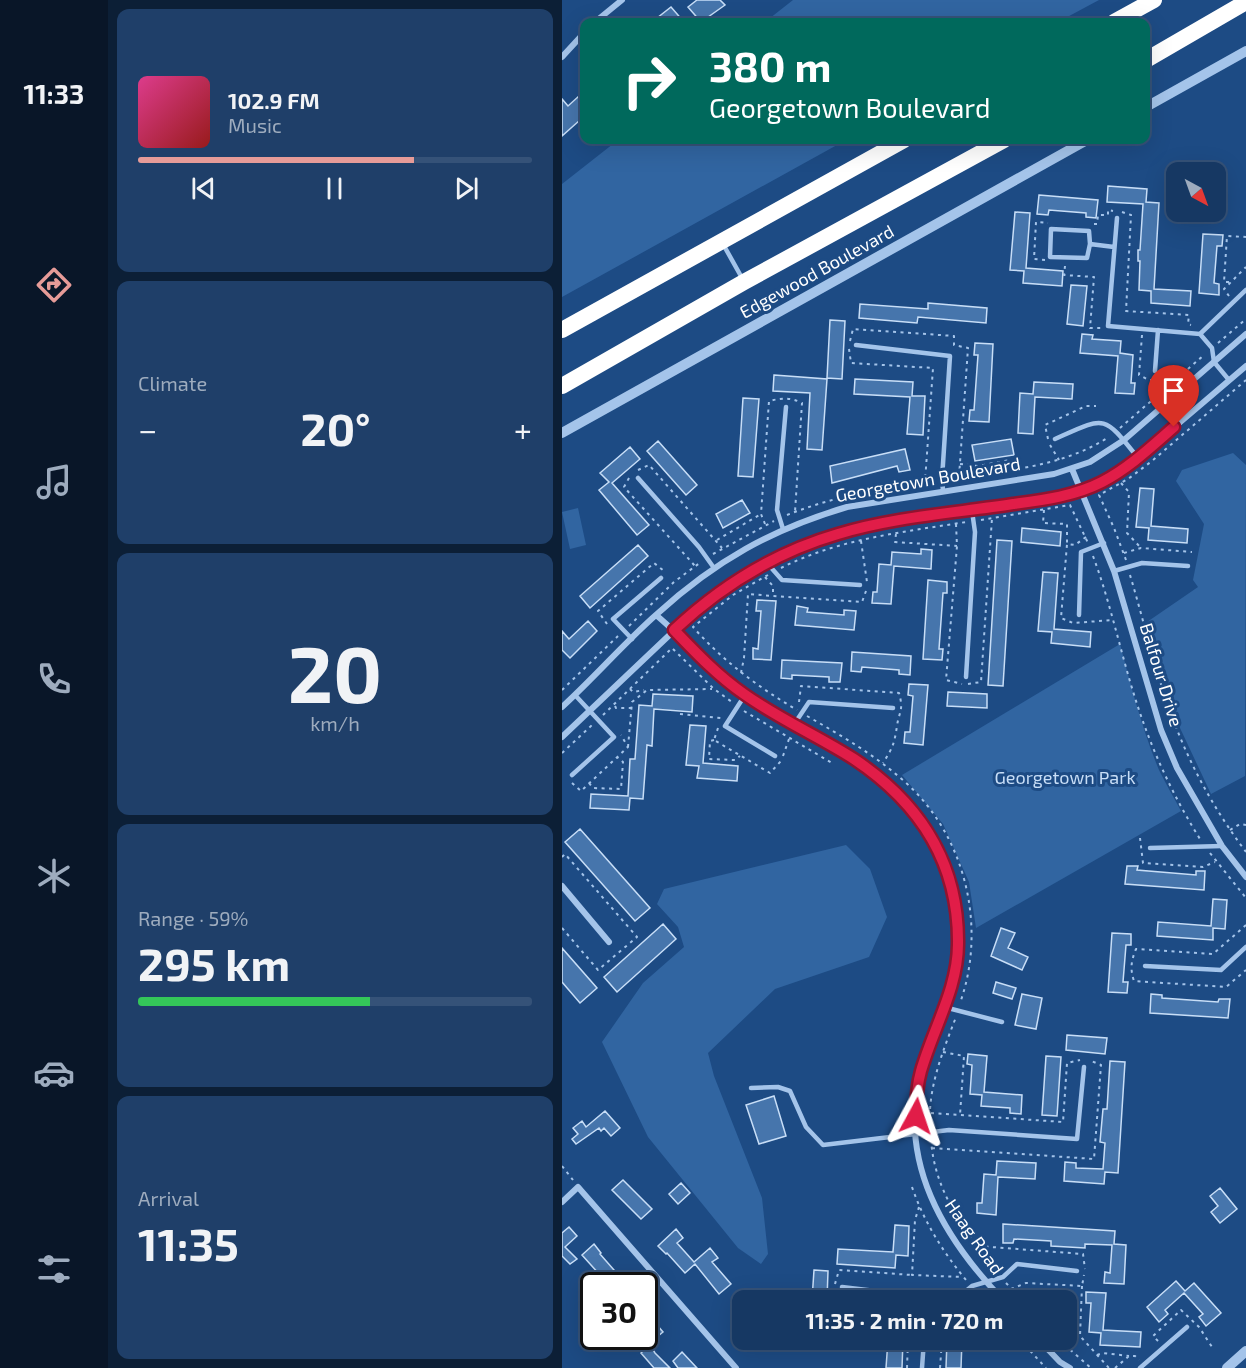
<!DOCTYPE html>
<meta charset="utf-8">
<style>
:root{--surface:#163863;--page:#1f3f69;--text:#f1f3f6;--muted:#9eacbe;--line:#355278;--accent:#e69b98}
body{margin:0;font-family:"Exo 2",sans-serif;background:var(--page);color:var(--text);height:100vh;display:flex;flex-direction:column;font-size:22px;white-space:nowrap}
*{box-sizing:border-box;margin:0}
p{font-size:20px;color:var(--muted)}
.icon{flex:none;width:33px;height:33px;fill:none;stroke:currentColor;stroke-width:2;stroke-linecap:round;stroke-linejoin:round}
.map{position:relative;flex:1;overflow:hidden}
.drawer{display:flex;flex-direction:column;gap:9px;padding:9px;background:#0c1f36;width:454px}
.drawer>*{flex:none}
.hud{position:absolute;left:18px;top:18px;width:570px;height:126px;border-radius:12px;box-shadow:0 6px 24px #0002,0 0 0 2px var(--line);background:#00695c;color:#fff;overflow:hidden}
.needle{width:39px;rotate:139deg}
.controls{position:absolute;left:604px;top:162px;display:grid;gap:12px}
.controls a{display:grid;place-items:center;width:60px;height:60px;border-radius:12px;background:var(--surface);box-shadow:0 6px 24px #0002,0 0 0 2px var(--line);font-size:30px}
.speed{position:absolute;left:18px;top:1272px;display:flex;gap:12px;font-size:30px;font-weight:700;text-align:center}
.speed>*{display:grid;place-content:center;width:78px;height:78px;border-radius:50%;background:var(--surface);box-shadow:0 6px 24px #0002,0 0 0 2px var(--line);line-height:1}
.speed .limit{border:3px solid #111;border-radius:9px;background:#fff;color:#111}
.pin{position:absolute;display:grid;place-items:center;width:51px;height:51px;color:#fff;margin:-62px -26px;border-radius:50% 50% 50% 0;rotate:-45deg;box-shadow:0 0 6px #0007}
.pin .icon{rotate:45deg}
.me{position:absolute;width:66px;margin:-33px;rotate:5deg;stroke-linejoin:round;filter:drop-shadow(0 0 4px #0008)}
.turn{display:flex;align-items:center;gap:21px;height:126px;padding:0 30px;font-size:27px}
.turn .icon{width:78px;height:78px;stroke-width:2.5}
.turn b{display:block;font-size:42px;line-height:51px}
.big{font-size:45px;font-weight:700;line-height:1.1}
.drawer .card{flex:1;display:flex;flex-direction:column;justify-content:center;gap:9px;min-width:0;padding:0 21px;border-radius:12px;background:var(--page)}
.drawer .dial{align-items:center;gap:0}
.dial b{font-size:78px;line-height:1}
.song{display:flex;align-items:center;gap:18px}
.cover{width:72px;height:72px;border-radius:9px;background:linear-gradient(135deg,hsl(330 70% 55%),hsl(0 70% 35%))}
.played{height:6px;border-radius:3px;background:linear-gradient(90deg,var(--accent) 70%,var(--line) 70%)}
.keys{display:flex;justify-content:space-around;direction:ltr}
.heat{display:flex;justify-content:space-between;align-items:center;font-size:33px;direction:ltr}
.charge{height:9px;border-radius:4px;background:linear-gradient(90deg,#34c759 59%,var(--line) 0)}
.trip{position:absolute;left:170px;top:1290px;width:345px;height:60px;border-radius:12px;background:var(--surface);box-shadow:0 6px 24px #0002,0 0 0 2px var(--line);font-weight:700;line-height:60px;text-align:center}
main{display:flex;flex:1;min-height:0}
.dock{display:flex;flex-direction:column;width:108px;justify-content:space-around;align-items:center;background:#091628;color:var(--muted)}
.dock .icon{width:42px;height:42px}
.dock .current{color:var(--accent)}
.dock b{font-size:27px;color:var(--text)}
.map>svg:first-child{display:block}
.green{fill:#3165a1}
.building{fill:#4675ac;stroke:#c8def7;stroke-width:1.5}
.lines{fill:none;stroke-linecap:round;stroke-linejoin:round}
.path{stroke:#a4c4ea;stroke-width:2;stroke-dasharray:3 4.5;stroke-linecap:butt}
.service{stroke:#a4c4ea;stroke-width:4.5}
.minor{stroke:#a4c4ea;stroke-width:6}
.tertiary{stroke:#a4c4ea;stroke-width:10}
.motorway{stroke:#fff;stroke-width:16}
.route-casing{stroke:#92132f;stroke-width:15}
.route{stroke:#e11d48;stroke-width:10}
.labels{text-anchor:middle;stroke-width:6;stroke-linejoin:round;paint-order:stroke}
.street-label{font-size:18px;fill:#fff;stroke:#1d4b84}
.park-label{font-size:18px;fill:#c8def7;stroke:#1d4b84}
</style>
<main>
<nav class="dock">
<b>11:33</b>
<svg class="icon current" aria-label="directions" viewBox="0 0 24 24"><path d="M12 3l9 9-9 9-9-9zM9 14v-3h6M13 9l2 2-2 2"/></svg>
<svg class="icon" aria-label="music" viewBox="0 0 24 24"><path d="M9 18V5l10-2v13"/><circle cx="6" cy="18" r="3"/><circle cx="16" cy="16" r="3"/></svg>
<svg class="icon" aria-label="phone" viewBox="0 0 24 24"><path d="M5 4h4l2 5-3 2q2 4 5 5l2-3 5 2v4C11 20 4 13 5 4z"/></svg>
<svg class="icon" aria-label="climate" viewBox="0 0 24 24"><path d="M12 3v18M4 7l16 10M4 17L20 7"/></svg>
<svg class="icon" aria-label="car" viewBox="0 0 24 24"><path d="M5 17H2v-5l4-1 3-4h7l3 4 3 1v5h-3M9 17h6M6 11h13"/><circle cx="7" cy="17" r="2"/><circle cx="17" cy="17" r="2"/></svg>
<svg class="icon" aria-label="filters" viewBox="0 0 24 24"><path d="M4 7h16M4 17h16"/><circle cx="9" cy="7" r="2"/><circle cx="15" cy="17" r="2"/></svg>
</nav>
<section class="drawer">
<div class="card">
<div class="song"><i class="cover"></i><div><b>102.9 FM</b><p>Music</p></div></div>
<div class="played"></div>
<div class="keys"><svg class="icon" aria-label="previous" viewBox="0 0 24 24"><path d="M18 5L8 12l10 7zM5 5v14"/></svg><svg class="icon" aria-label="pause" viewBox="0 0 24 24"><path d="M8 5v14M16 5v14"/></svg><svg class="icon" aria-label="next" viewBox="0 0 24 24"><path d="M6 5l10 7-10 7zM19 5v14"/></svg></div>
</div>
<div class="card"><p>Climate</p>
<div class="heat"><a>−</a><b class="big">20°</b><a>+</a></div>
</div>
<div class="card dial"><b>20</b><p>km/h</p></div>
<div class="card"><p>Range · 59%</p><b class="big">295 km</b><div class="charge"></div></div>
<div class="card"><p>Arrival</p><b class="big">11:35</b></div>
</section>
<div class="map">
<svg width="684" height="1368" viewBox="0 0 684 1368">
<rect width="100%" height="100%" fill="#1d4b84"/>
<path class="green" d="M231 0H537L496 22H203Z
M56 140H284L0 297V184Z
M671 453 684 465 683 776 649 794 618 728 585 622 636 587 631 580 642 524 614 481 620 470Z
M16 508 24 545 8 549 0 512Z
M558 644C569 686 580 729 597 770 604 784 612 798 619 811L414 928 407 882 381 824 340 775Z
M284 845 308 869 325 917 307 957 213 989 146 1053 152 1076 200 1198 206 1254 199 1264 176 1248 86 1137 40 1042 81 983 122 947 116 927 95 904 102 889Z"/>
<path class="building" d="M135 0H158L163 5 139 22 126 7Z
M109 7 122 22H90Z
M17 96 22 102V125L18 120 0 136V99L6 106Z
M546 186 585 189 584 202 597 203 592 289 629 291 628 306 589 303V291L577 290 578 261H576V250H578L581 204 545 202Z
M477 195 536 200 534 218 524 217V213L487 210 486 215 475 214Z
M453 212 468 213 464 268 501 271 500 286 461 283 462 271 448 270Z
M641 234 661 235 660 246H655L652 283 657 284V295L637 293Z
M509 285 525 286 521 326 505 324Z
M366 303 425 308 424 323 356 317 355 323 297 318 298 304 366 309Z
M268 320 283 321 280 379 265 378Z
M520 334 531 335 530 339 559 341 558 353 571 355 569 383H573L572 394 553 393 556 356 518 353Z
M413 343 431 344 427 422 407 421 408 410H412L416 355H412Z
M212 375 265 379 260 450 245 449 248 393 211 391Z
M293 379 351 382 350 396H363L361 435 345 434 348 397 292 394Z
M472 382 511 384 510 399 473 397 471 434 456 433 458 393 471 394Z
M181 398 197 399 191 477 176 476Z
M449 439 452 455 413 461 410 445Z
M96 441 135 485 124 495 85 451Z
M68 447 78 459 50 483 87 525 75 535 37 490 47 482 38 473Z
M343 449 348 470 337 472 335 466 270 483 268 466Z
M578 488 592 489 589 526 626 529 625 543 586 540 587 528 574 527Z
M180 500 188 513 161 528 154 514Z
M460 528 499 532 498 546 459 542Z
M435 540 450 541 441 686 426 685Z
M76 545 86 556 28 608 18 596Z
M359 549 370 550 369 569 332 566 329 604 310 603 311 592H315L317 564 329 565 330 552 359 554Z
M481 572 496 573 492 629 529 632 528 647 489 643 490 632 476 631Z
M366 580 385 582V593H381L377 649H381L380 660 361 659Z
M195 600 214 601 209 660 191 659V648L196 649 199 611H194Z
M235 606 246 608 245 612 282 615V610L294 611 292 630 233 625Z
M26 621 35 631 8 658 0 650V631L7 639Z
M290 652 349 656 348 675 337 674V670L300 667 299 672 289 671Z
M220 660 280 663 278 682H267V677L230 675V679L219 678Z
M347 684 366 685 361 745 342 743 343 732H348L351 696 346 695Z
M386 692 425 694V708L385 706Z
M91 694 131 696 130 712 92 709 90 746 85 745 81 799 68 798 67 810 28 808 29 794 66 796 68 759H73L77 705 90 706Z
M128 725 144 726 141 763 176 766 175 781 135 778 137 766 124 765Z
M18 829 88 908 73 921 3 842Z
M565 866H576L575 870 634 875V871H643L642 890 563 884Z
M651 899 665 900 663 929 651 928V940L595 936 596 922 649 926Z
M101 924 114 939 55 992 42 977Z
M439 928 453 933 446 948 466 957 460 970 429 956Z
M550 933 569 934V945H564L561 982H566L565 993 546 992Z
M0 948 35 988 18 1003 0 982Z
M434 982 454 988 450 999 431 993Z
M460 994 480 998 474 1029 453 1025Z
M589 994 600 995V998L656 1002 657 999H668L666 1018 588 1013Z
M505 1035 545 1038 543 1054 504 1050Z
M406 1054 425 1056 422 1092 460 1095 459 1114 448 1113V1108L419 1106 420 1095 408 1094 410 1065 405 1064Z
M484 1056 499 1057 495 1116 480 1115Z
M548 1061 563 1062 556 1173 543 1172 542 1184 502 1181 503 1162 514 1163V1168L541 1169 543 1143 538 1142 541 1109H545Z
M212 1096 224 1136 197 1144 184 1105Z
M43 1111 58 1128 49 1136 42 1128 39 1131 37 1128 14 1144 10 1139 16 1134 11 1128 20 1121 24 1127Z
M435 1161 474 1163 473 1179 436 1177 434 1215 415 1213V1203H420L422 1174 434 1175Z
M61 1180 90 1209 79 1219 50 1190Z
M119 1183 128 1193 116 1204 107 1194Z
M658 1188 675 1209 658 1223 649 1212 656 1206 648 1196Z
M441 1224 553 1231 552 1244 564 1245 562 1284 542 1283 543 1272 548 1273 550 1245 523 1244V1248L489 1246V1241L452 1239 451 1243H441Z
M333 1225 347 1226 346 1256 334 1255 333 1268 275 1264 276 1249 331 1252Z
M7 1227 15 1236 3 1247 15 1259 8 1264 0 1256V1233Z
M114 1229 121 1238 115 1243 132 1262 148 1248 156 1258 150 1262 169 1284 157 1294 133 1264 123 1273 105 1253 104 1254 96 1246Z
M32 1244 39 1253 38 1254 66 1286H27L38 1275 20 1255Z
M252 1270 266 1271 265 1300H250Z
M614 1281 623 1291 632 1283 659 1313 644 1326 637 1317 641 1314 622 1293 603 1310 606 1314 597 1322 585 1307Z
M524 1292 544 1293 541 1330 579 1332 578 1347 538 1345 539 1333 527 1332 529 1303H524Z
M82 1310 101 1332 90 1341 82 1331Z
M326 1340H341L340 1368H324Z
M385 1340H400L399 1368H384Z
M88 1345 93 1353 108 1368H92L79 1353Z
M120 1352 135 1368H116L111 1361Z"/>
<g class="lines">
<path class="path" d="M560 212 569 215 564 311 627 315 626 324 629 325
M532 224H535L536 215H546V210L551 211
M483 260 472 259 474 222 486 223
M503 266 502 275 532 277 528 328H540
M667 282H662L665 236 684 237
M667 296 662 289 684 267
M580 335 577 375 587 380H598L597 385 602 392
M288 341 291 329 392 336V345L406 348 397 477
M656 343 684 319
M287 349 289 363 371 368 363 482
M558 428 642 355
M486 439 483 425 524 406H534
M488 445 497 460
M398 464 416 466 448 460 450 469
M76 470 87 465 160 548
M67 478 62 487 133 566
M389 478C443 471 500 467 547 437
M559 483 567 492 565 533 579 548
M482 510 481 523 505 524V544
M225 515C273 496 323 487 374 480
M419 520 508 505 526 543
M203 524 199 514 207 401C220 398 228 397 240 403L233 512
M394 524 395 546 384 680 400 684
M334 534 333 542 395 546
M524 537 513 545 505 544 499 618 511 623 551 620
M155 540 199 514
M299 541 305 582
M562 553 579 548 630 552
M151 554 212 521
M531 556C550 607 560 660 577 710 592 755 613 799 638 839
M564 560 552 528 537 495 566 479 590 461 684 380
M219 568C276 539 341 532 404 522
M206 575 171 595 131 627C161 661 196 687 235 710
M568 575C584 628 596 685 618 737 635 778 657 816 684 852
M203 577 211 586V596L300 602 304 591
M45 624 36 611 92 563 102 571
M67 626 112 582 139 562
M179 673 182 658 186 594 211 596
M406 684 419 682 430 518
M68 689 71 692 82 690
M0 690 56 636
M237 702 239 686 337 693C342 711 337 711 335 726 332 745 331 747 321 763
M53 706 54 708H70
M182 711 270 763
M118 714 159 718
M41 715 110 648 152 689 170 702
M245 716C280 736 313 755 343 782 404 836 425 928 398 1003
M156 728 152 740 208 773 219 761
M152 740 148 741 147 759 173 760 178 756
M66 747 70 702 85 690 150 689
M0 753 30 725
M221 756 227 739
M10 783 19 791 66 747 59 735
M27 783 31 788 59 789 61 762 55 757
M668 830 678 824 684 825
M578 838 581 863 641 867 653 862
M648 853 684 898
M0 857 3 854 75 937 36 970 0 928
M684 925 651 954 574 949C569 961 568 969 572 981L664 987 684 970
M381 1052 402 1056 398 1115
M369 1113 501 1122 505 1063 518 1060
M368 1124C366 1087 381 1051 394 1017
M369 1139C372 1191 403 1232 435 1271
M370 1148 532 1159 539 1065 527 1060
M0 1166 11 1180
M350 1187C362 1222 381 1252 404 1280
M357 1207 353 1220 350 1275 401 1277
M416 1246 521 1254 523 1269
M444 1283 460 1300
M273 1284 277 1270 350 1275
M520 1286 518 1336 547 1368
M273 1289 274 1300
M449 1289 464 1283 520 1286 522 1275
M414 1291 422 1300
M458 1340 484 1368
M497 1340 529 1368
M596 1341 591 1336 619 1310 637 1327 652 1350
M535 1355 541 1353 567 1356
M345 1368 346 1340
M378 1368 380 1340
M553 1368 567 1356H573L577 1360"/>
<path class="service" d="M555 218 546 326 638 334 650 348 652 362 667 380
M161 244 180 278
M528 244 525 258 488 257 489 229 527 231 528 244 552 247
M638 334 684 290
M294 345 388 356 380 479 381 491
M593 371 596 330
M493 439C544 416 541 414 576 458
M76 478 137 547 152 568
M221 529 215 510 224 407
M205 563 220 580 298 585
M552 571 580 563 626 566
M517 615 519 552 542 543
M70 639 51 619 99 578
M404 677 413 532 410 511
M183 695 163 726 213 756
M231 726 247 702 331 708
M10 775 52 737 13 695
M588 848 660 846
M583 966 659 970 684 947
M382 1007 440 1022
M189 1088 216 1087 228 1091 244 1127 261 1145 387 1130 515 1139 522 1067
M280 1287 364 1297 399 1295 410 1286 441 1277 455 1264 515 1271
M360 1368 362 1340
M578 1368 625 1327"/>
<path class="minor" d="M33 22 60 0
M0 57 22 33
M510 469 552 571 599 730 615 768 660 846 684 877
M94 615C124 640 149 670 181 694 249 743 323 761 370 838 395 878 403 933 391 978 383 1010 367 1040 359 1072 335 1162 382 1238 441 1300
M0 707C33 677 62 643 95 614 153 561 210 529 285 507L492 474 528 462 562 440 684 334
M0 737 137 607 171 582 205 563 243 545 275 534 306 526 473 501 518 490 538 483 576 458 684 366
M0 886 47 942
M0 1202 16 1187 174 1368
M477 1340 498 1362 508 1368"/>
<path class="tertiary" d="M584 107 684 51
M0 433 525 140
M665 1368 684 1351"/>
<path class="motorway" d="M552 22 592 0
M584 60 684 2
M0 330 342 140
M0 386 182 282 442 140"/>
</g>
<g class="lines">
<defs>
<path id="route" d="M354 1116C354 1101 355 1085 359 1071 371 1029 396 988 396 944 397 864 358 803 292 759 256 736 217 719 182 694 156 676 134 653 112 630 159 586 214 552 276 534 332 517 393 513 451 504 481 500 513 496 540 482 567 468 589 447 612 427"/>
</defs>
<use href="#route" class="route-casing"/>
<use href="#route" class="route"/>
</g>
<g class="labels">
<g class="street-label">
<text transform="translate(255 272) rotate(-29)" y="6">Edgewood Boulevard</text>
<text transform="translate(366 480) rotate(-10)" y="6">Georgetown Boulevard</text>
<text transform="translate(599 675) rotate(73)" y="6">Balfour Drive</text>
<text transform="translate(412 1237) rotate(55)" y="6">Haag Road</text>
</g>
<g class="park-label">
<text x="503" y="784">Georgetown Park</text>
</g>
</g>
</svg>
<div class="controls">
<a><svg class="needle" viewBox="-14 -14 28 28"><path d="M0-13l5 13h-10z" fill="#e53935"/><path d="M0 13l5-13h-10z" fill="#9eacbe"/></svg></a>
</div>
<div class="speed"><div class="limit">30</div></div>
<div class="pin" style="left:612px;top:427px;background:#d93025"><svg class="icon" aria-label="arrive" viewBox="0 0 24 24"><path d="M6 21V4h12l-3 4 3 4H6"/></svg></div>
<svg class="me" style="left:354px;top:1116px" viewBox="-20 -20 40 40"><path d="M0-17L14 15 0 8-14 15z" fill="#e11d48" stroke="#fff" stroke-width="4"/></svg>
<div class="trip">11:35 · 2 min · 720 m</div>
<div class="hud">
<div class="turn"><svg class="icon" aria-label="right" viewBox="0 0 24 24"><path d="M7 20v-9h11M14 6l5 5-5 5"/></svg><div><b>380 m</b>Georgetown Boulevard</div></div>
</div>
</div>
</main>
